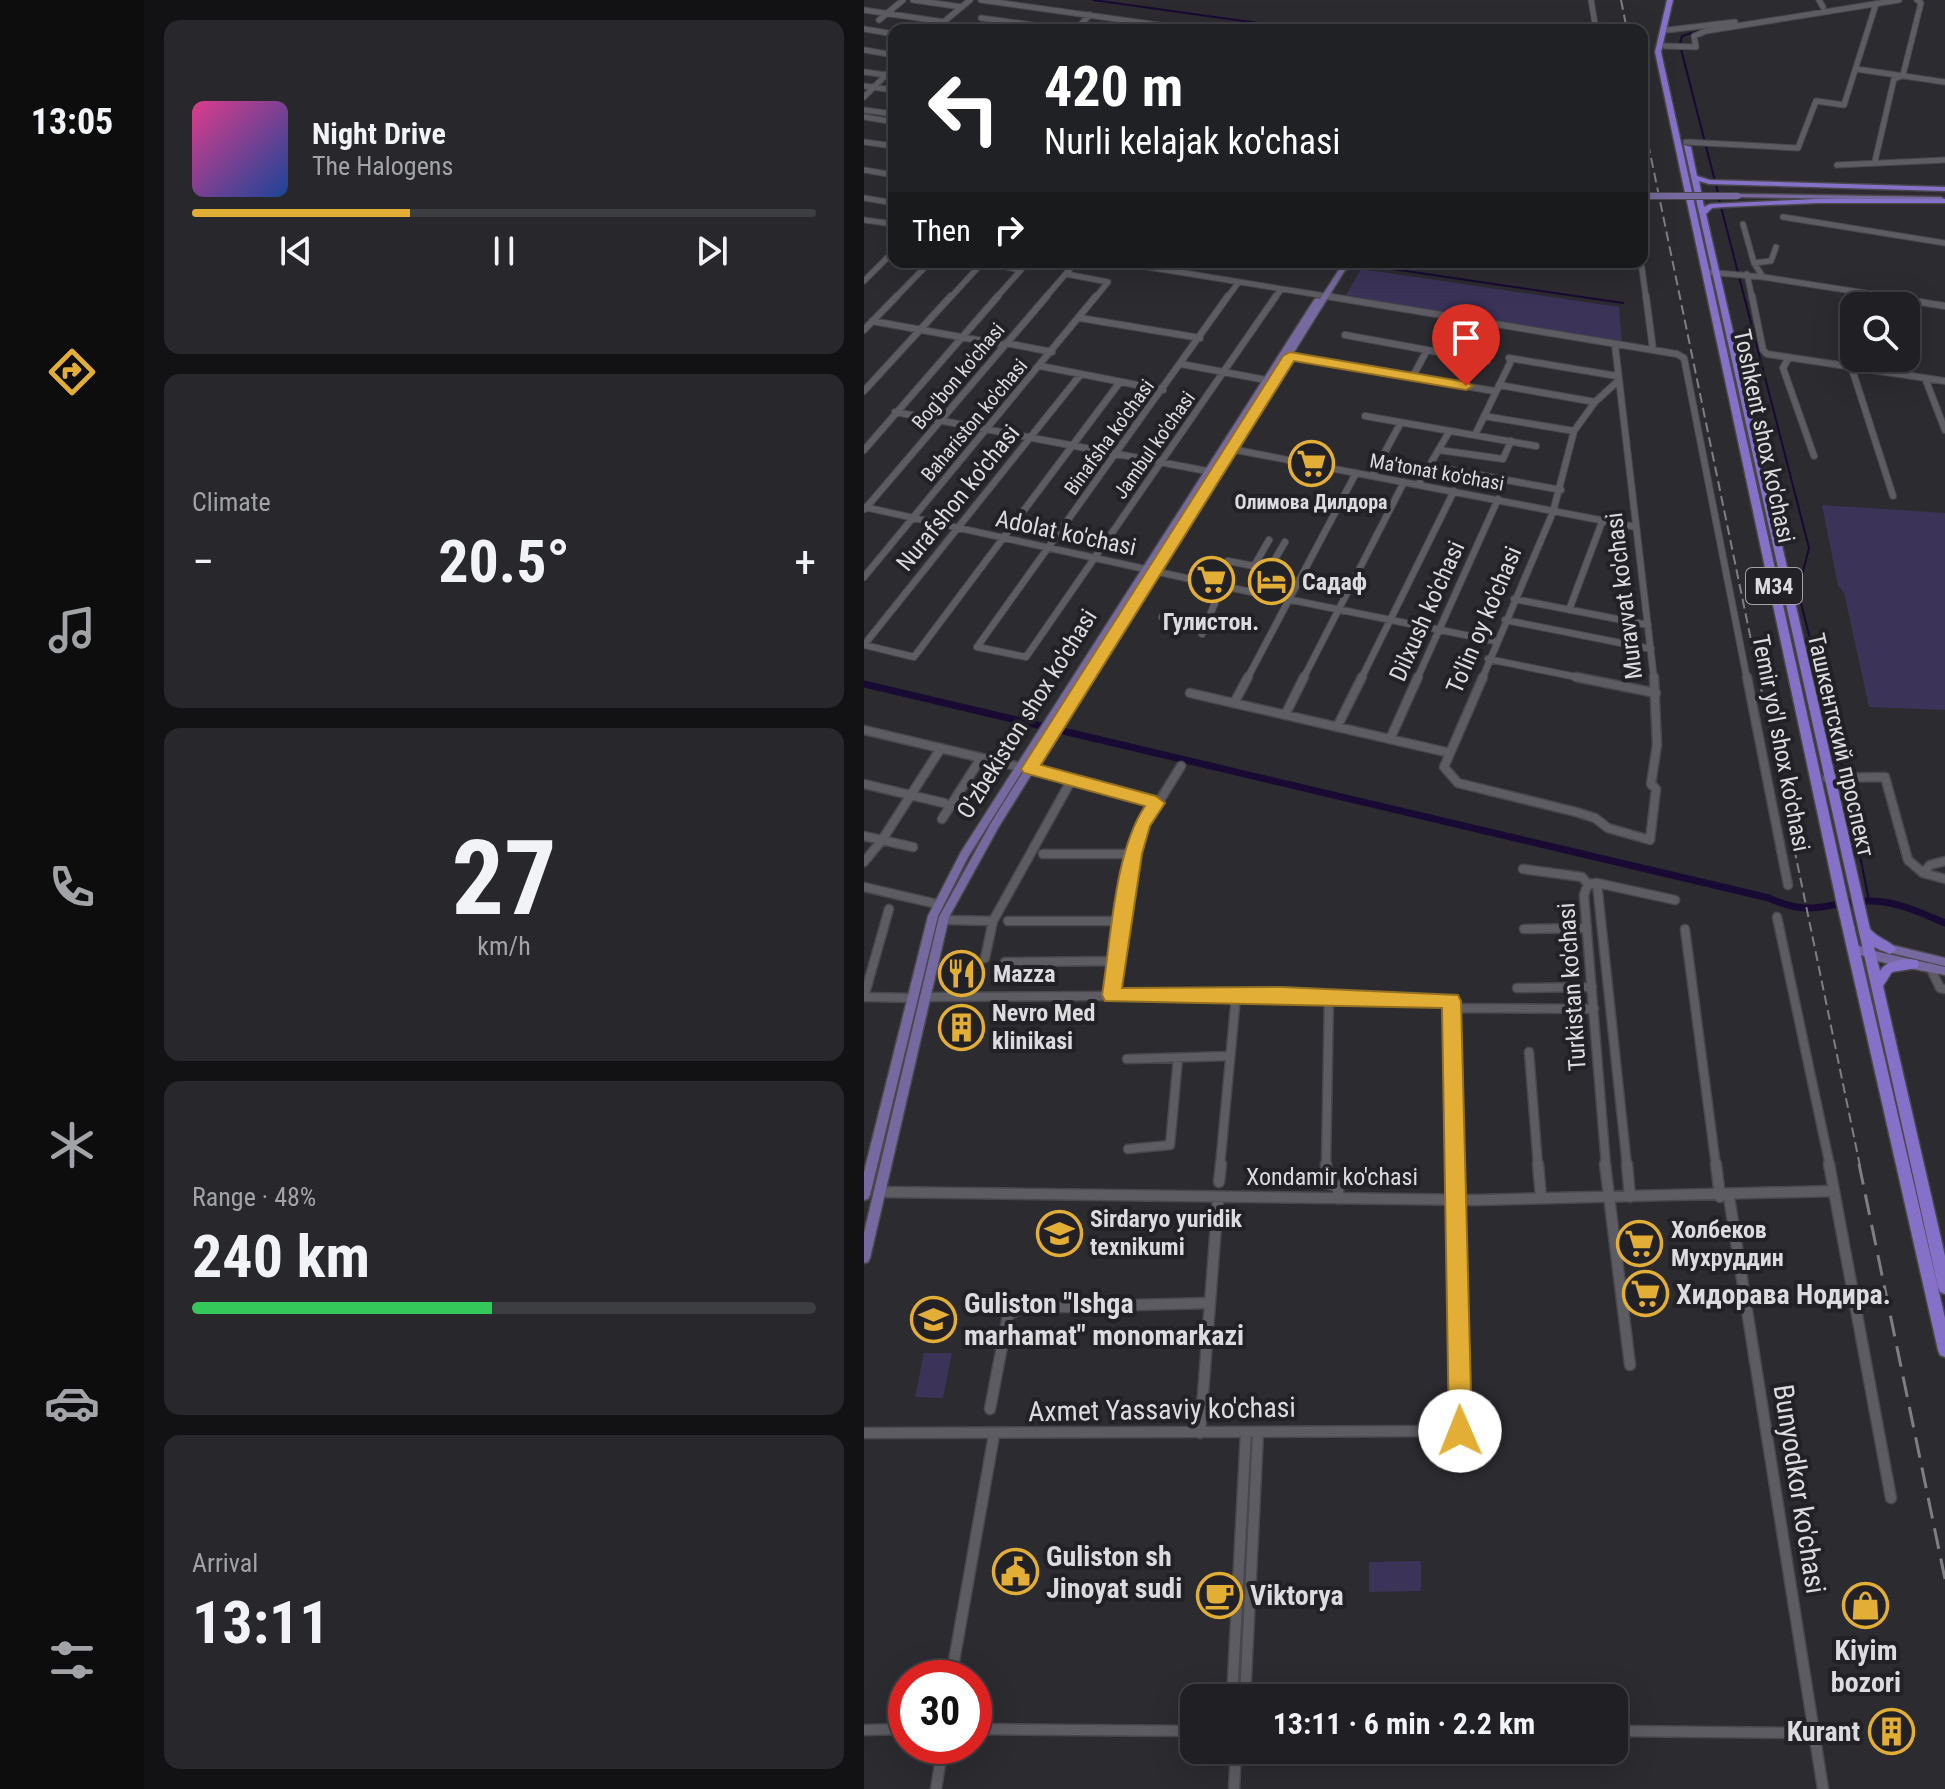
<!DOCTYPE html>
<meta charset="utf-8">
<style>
:root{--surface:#202024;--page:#28282c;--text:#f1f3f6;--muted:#a2a3a6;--line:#3d3e41;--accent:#e3ae35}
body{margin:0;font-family:"Roboto Condensed",sans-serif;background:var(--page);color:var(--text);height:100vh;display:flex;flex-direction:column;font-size:30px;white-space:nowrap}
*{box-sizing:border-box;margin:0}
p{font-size:26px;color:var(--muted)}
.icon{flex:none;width:44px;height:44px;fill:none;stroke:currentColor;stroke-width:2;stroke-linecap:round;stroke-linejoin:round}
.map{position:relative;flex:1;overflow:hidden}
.side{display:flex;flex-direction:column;gap:20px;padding:20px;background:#121214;width:720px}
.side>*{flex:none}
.banner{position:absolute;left:24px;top:24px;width:760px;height:244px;border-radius:16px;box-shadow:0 8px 32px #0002,0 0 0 2px var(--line);background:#202124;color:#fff;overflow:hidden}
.fabs{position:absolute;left:976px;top:292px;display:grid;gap:16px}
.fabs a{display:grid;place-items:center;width:80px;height:80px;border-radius:16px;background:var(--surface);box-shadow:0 8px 32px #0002,0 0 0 2px var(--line);font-size:40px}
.speed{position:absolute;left:24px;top:1660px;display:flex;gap:16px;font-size:40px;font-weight:700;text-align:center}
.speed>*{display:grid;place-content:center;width:104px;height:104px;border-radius:50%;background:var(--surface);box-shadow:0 8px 32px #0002,0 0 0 2px var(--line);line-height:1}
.speed .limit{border:12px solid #d22;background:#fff;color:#111}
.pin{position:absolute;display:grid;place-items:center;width:68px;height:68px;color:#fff;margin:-82px -34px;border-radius:50% 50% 50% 0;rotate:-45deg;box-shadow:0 0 8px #0007}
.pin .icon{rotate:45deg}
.me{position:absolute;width:88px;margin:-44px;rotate:359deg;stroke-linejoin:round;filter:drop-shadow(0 0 6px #0008)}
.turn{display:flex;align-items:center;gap:28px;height:168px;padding:0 24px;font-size:36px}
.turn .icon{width:104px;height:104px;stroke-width:2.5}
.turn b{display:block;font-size:56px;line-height:68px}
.then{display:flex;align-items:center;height:76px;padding:0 24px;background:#0003;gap:16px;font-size:30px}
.big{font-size:60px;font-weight:700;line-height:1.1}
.side .card{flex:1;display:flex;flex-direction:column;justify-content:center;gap:12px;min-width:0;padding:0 28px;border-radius:16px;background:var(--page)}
.side .dial{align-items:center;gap:0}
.dial b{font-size:104px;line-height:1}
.song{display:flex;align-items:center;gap:24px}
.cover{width:96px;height:96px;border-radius:12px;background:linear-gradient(135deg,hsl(330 70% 55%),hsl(220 70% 35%))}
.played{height:8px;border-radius:4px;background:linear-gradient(90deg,var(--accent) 35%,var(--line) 35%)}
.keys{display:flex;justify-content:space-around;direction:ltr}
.heat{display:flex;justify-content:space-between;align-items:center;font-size:44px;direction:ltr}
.charge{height:12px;border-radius:6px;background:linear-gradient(90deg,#34c759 48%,var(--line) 0)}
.trip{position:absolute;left:316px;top:1684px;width:448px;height:80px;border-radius:16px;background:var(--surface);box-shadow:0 8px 32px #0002,0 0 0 2px var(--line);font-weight:700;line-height:80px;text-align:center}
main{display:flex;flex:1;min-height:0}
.tab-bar{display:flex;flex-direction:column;width:144px;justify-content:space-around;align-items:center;background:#0d0d0e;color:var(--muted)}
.tab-bar .icon{width:56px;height:56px}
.tab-bar .selected{color:var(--accent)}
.tab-bar b{font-size:36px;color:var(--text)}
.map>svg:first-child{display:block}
.green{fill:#3c3359}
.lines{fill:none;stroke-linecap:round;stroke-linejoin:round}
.stream{stroke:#180a33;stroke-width:2}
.canal{stroke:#180a33;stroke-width:7}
.minor-far3-casing{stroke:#48474b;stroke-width:7}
.minor-far2-casing{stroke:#48474b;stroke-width:8}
.minor-far1-casing{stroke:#48474b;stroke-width:11}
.minor-casing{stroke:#48474b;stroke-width:13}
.major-casing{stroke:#48474b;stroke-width:3}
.highway-casing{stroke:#48474b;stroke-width:3}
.minor-far3{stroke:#5d5c62;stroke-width:5}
.minor-far2{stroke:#5d5c62;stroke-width:6}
.minor-far1{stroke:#5d5c62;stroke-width:8}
.minor{stroke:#5d5c62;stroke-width:10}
.major{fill:#76699f;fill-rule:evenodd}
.highway{fill:#8671c8;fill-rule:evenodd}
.rail-far1{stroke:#7f7f83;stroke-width:2;stroke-dasharray:10 5;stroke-linecap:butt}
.rail{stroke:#7f7f83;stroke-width:3;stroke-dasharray:21 10;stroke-linecap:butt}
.major-bridge-casing{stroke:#48474b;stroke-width:8;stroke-linecap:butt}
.major-bridge{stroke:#76699f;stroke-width:6}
.route{fill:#e3ae35;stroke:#947122;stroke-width:2}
.labels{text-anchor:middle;stroke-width:8;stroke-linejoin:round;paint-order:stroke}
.far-street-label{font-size:20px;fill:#dcdbde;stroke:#222126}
.far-poi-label{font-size:20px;font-weight:bold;fill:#dcdbde;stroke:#222126}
.shield{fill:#222126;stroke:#a4a3a7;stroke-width:2}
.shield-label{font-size:22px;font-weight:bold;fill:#dcdbde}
.street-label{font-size:24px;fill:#dcdbde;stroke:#222126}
.poi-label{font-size:24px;font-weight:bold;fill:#dcdbde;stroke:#222126;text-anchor:start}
.near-poi-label{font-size:28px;font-weight:bold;fill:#dcdbde;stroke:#222126;text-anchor:start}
.near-street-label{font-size:28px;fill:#dcdbde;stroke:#222126}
</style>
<main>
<nav class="tab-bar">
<b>13:05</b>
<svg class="icon selected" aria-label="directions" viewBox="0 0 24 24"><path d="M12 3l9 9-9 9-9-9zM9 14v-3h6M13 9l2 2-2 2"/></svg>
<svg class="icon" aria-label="music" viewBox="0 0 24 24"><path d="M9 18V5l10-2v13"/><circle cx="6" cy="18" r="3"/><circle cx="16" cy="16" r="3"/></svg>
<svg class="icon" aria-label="phone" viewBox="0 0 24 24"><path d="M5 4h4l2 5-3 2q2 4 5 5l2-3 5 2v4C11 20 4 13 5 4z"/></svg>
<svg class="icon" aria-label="climate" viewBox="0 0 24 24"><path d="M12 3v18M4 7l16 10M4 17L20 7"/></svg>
<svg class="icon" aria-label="car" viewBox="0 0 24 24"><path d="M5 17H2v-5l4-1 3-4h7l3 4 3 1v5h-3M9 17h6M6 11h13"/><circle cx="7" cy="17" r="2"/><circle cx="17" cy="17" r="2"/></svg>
<svg class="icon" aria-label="filters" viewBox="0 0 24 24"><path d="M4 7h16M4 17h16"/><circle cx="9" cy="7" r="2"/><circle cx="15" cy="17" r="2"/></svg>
</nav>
<section class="side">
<div class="card">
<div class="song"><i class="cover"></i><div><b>Night Drive</b><p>The Halogens</p></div></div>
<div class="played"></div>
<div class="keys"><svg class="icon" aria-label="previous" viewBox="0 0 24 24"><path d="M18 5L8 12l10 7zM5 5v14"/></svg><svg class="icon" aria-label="pause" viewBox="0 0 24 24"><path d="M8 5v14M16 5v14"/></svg><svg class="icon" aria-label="next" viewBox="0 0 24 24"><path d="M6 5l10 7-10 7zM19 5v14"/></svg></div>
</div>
<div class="card"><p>Climate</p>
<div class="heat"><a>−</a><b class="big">20.5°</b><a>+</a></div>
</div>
<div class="card dial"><b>27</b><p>km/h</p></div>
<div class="card"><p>Range · 48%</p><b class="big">240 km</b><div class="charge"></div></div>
<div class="card"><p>Arrival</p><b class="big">13:11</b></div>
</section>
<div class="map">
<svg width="1081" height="1789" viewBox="0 0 1081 1789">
<rect width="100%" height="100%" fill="#2b2b30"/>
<path class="green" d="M497 269 755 307 758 344 504 303 505 299 482 295Z
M958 505 1081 513V710L1005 707 980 593 974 586Z
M60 1353H88L79 1398 51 1397Z
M557 1561V1591L505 1592V1562Z"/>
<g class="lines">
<path class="stream" d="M229 0 443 30
M816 44 818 36 838 30
M817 49 854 193
M855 199 945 548 934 591 980 774
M488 263 759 303
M981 780 1005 901"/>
<path class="canal" d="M0 684 905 898C952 920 965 899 1009 901 1034 902 1058 913 1081 923"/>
<defs>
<path id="minor-far3" d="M49 0 98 7
M117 0 330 30
M727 0 732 30
M955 0 959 7
M0 10 80 22
M117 18 206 30
M15 20 39 0
M0 29 30 34
M70 30 106 0
M211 30 226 15
M804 30 871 22
M801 46 832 47 830 36 842 31 1035 0
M0 50 30 55
M992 69 1081 82
M0 72 30 76
M0 86 30 90
M0 97 30 67
M0 110 30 114
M0 117 30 122
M0 142 30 146
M822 142 934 148 952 101 980 105 1012 4
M1011 161 1030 79 1039 75 1057 3 1053 0
M973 165 1081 160
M0 170 30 175
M0 198 30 203
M919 217 1081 243
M0 220 30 224
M879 224 890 263 899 277
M119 262 157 270 132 298
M253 262 474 298
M777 262 782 298
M890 263 907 261 912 247
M842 272 899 277 1033 298
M202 274 244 282 231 298
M883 274 888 298
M0 281 30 251
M31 298 66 262
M86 298 119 262
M181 298 212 262
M363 298 374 283
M411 298 416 291"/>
<path id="minor-far2" d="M364 296 113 647 162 657 412 296
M462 296 813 354 820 358 883 679
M782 296 789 350
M888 296 899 350 903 354 1081 381
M1020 296 1081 306
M216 318 336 338
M8 321 141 345
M0 330 33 296
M481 335 623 361
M142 343 188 352
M751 345 790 679
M426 356 630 391
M645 358 753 376
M924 359 919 368 950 456
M317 364 402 380
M176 366 299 390
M988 369 1029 496
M549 376 563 350
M1061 378 1081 430
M635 385 731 402
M0 391 87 296
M31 412 343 471
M501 416 672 446
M620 416 710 431
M611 435 646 363
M367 449 772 527
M0 450 134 296
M575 450 639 459 647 441
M566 466 697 490
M508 476 536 424
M554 485 585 432
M0 507 358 586 631 641
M1 509 183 296
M364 561 405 569
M390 566 405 540
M0 577 232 296
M392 592 421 542
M650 599 784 625
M705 610 738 522
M298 617 342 626
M641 620 787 649
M338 634 358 586
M0 645 50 657 256 382
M0 645 217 374
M624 659 722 679
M383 679 492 473
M439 679 540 482
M497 679 590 491
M553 679 634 499
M618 679 689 512 710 431 731 402 754 381"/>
<path id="minor-far1" d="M619 677 580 767 594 783 712 812 731 818 744 828 786 840 792 789 787 784 793 745 790 677
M712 677 792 693
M883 677 924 885
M326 693 586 753
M370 703 384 677
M421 715 440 677
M473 727 498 677
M0 730 156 767
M526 739 554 677
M166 769 292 803
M963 778 1021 777 1044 860 1059 873 1081 879
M0 784 80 803
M78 819 117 758
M0 836 49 847
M179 854H269
M0 862 18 840 77 748
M659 869 718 877 724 884
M1059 873 1066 865 1081 861
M733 883 763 1166
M0 887 73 904
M913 917 966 1166
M80 920 129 921
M144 921H259
M660 929 723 928
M821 929 852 1166
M121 958 129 921 208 779
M141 962 253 961
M1066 967 1076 988 1081 989
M653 988 728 987
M248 995 272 839 317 766
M0 997 25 909
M0 997 50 998
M61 997 418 995 587 1001 590 1166
M587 1008 730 1009
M665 1052 674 1166
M263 1059 366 1056
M264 1149 306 1145 314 1058
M356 1166 372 996
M462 1166 465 996
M742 1166 720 895 724 884 733 883 811 900"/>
<path id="minor" d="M462 1164V1183L474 1186V1199
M674 1164 677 1198
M741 1164 766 1365
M763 1164 766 1197
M852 1164 856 1197
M965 1164 1027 1498
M355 1182 357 1164
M15 1192 612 1200 969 1191
M865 1197 959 1789
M126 1409 144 1315 158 1308 345 1303
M0 1433 596 1431 590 1164
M336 1433 354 1199
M87 1678 130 1435
M368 1698 382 1432
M381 1698 394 1432
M110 1729 330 1731
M0 1730 42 1729
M750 1731 951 1733
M72 1789 79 1746
M370 1789 372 1750"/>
<path id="major" d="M874 194 1077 197 1080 199 1077 201 872 197 871 196Z
M480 262H486L134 828 85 917 6 1258 4 1262 0 1263V1233L75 917 127 823 344 477 104 857 74 916 6 1195 4 1199 0 1200V1172L64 916 97 852 450 300 453 298 456 299Z
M1019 943 1081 958V966L1015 950 1014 947 1015 944Z
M990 944 1006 950 1081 967V975C1058 970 1000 962 985 948L986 945Z"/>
<path id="highway" d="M803 0H809L797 52 984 900 1081 1318V1357L1076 1355 1074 1350 972 900 791 52Z
M820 145 827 147 833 176 846 180 1081 187V191L845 184 835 181 840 207 846 204 953 199H1081V203H953L861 207 848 208 842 214 1006 929C1014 939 1026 940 1032 949L1030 952 1026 954 1010 947 1016 971C1022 960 1042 958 1053 960L1055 964 1053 968 1028 972 1019 986 1081 1256V1294L1076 1292 1074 1287Z"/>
</defs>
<use href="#minor-far3" class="minor-far3-casing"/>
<use href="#minor-far2" class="minor-far2-casing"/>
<use href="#minor-far1" class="minor-far1-casing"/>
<use href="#minor" class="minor-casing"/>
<use href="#major" class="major-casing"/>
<use href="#highway" class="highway-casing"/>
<use href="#minor-far3" class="minor-far3"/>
<use href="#minor-far2" class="minor-far2"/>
<use href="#minor-far1" class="minor-far1"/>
<use href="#minor" class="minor"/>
<use href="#major" class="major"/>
<use href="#highway" class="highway"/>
<path class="rail-far1" d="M757 0 763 30
M778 114 996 1166"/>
<path class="rail" d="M995 1164 1081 1579"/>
<defs>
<path id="major-bridge" d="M778 196H874"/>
</defs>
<use href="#major-bridge" class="major-bridge-casing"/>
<use href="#major-bridge" class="major-bridge"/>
</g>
<path class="route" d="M426 352 602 382 609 386 602 390 430 361 177 765 292 796 301 803 286 826 278 854 258 988 418 987 594 995 597 1001 608 1431 605 1439 596 1442 588 1439 585 1431 578 1008 241 1001 238 995C247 940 250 852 281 806L160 773 157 769 419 356Z"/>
<defs>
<symbol id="supermarket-ring" viewBox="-11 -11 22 22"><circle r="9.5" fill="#222126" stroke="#e3ae35" stroke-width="1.5"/><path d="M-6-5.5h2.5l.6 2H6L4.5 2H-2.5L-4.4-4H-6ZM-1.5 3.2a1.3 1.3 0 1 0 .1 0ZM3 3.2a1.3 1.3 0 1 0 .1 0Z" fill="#e3ae35"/></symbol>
<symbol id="hotel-ring" viewBox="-11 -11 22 22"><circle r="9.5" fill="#222126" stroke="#e3ae35" stroke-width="1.5"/><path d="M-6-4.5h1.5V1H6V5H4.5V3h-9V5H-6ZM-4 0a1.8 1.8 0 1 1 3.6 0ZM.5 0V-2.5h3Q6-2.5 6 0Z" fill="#e3ae35"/></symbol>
<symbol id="restaurant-ring" viewBox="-11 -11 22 22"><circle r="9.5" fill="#222126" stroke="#e3ae35" stroke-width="1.5"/><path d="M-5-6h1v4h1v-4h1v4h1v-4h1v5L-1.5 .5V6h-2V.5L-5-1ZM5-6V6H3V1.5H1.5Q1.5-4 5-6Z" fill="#e3ae35"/></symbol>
<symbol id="building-ring" viewBox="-11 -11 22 22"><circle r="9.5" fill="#222126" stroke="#e3ae35" stroke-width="1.5"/><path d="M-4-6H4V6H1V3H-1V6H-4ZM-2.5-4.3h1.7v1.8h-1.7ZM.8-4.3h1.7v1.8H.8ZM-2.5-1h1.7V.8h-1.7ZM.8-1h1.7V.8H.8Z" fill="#e3ae35"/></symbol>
<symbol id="university-ring" viewBox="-11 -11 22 22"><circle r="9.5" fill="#222126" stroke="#e3ae35" stroke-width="1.5"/><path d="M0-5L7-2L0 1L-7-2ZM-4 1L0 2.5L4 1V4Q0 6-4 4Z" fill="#e3ae35"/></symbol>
<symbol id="civic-ring" viewBox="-11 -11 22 22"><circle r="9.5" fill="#222126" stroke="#e3ae35" stroke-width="1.5"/><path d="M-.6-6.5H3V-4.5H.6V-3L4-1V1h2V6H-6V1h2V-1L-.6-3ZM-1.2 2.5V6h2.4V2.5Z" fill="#e3ae35"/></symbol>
<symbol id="cafe-ring" viewBox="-11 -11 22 22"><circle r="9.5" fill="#222126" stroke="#e3ae35" stroke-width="1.5"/><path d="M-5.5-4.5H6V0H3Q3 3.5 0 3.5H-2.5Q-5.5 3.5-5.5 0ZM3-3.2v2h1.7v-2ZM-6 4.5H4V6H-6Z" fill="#e3ae35"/></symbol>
<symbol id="shop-ring" viewBox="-11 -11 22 22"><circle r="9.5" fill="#222126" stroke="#e3ae35" stroke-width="1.5"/><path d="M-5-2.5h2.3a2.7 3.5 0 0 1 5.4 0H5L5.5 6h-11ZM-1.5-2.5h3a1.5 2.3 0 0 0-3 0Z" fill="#e3ae35"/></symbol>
</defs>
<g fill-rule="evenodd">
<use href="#supermarket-ring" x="422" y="438" width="51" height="51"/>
<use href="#supermarket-ring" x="322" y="554" width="51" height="51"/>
<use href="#hotel-ring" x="382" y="556" width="51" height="51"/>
<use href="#restaurant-ring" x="72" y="948" width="51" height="51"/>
<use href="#building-ring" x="72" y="1002" width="51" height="51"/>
<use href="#university-ring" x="170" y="1208" width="51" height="51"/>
<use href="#supermarket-ring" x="750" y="1218" width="51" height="51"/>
<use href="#supermarket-ring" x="756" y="1268" width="51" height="51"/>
<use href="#university-ring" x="44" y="1294" width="51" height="51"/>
<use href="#civic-ring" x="126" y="1546" width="51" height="51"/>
<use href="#cafe-ring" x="330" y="1570" width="51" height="51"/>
<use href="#shop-ring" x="976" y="1580" width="51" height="51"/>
<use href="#building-ring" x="1002" y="1706" width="51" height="51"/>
</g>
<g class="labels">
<g class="far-street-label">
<text transform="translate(94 376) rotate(-50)" y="7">Bog'bon ko'chasi</text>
<text transform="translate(110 420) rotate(-50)" y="7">Bahariston ko'chasi</text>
<text transform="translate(245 437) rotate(-54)" y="7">Binafsha ko'chasi</text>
<text transform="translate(290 445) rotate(-55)" y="7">Jambul ko'chasi</text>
<text transform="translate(573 472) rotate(10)" y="7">Ma'tonat ko'chasi</text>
</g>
<g class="far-poi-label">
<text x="447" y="509">Олимова Дилдора</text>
</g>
<rect class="shield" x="882" y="568" width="56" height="36" rx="6"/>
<g class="shield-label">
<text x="910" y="594">M34</text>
</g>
<g class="street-label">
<text transform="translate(900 436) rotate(78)" y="8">Toshkent shox ko'chasi</text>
<text transform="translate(94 498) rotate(-51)" y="8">Nurafshon ko'chasi</text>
<text transform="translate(202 533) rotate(12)" y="8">Adolat ko'chasi</text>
<text transform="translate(760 596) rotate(-97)" y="8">Muravvat ko'chasi</text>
<text transform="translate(563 611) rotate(-66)" y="8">Dilxush ko'chasi</text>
<text transform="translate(620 620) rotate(-67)" y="8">To'lin oy ko'chasi</text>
<text transform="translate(163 714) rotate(-58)" y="8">O'zbekiston shox ko'chasi</text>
<text transform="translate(917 743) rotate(79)" y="8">Temir yo'l shox ko'chasi</text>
<text transform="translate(977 745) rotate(77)" y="8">Ташкентский проспект</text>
<text transform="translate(708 987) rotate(-94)" y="8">Turkistan ko'chasi</text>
<text x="468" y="1185">Xondamir ko'chasi</text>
</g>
<g class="poi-label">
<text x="438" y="590">Садаф</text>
<text x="347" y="630" text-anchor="middle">Гулистон.</text>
<text x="129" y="982">Mazza</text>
<text x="128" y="1021">Nevro Med<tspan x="128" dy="28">klinikasi</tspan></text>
<text x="226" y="1227">Sirdaryo yuridik<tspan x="226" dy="28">texnikumi</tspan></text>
<text x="807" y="1238">Холбеков<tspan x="807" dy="28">Мухруддин</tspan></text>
</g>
<g class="near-poi-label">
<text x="812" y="1304">Хидорава Нодира.</text>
<text x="100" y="1313">Guliston "Ishga<tspan x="100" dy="32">marhamat" monomarkazi</tspan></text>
<text x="182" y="1566">Guliston sh<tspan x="182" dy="32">Jinoyat sudi</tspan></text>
<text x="386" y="1605">Viktorya</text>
<text x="1002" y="1660" text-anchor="middle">Kiyim<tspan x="1002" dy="32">bozori</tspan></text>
<text x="996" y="1741" text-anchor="end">Kurant</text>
</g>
<g class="near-street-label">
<text transform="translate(298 1409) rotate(-1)" y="10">Axmet Yassaviy ko'chasi</text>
<text transform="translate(936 1489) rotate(81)" y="10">Bunyodkor ko'chasi</text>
</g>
</g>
</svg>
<div class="fabs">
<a><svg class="icon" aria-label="search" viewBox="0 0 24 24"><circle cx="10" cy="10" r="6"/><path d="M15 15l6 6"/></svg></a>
</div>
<div class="speed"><div class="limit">30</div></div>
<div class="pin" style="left:602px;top:386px;background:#d93025"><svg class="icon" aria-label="arrive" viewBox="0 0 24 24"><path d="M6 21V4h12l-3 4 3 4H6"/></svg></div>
<svg class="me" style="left:596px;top:1431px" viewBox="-20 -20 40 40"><circle r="19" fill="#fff"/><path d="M0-13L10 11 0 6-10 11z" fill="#e3ae35"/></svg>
<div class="trip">13:11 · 6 min · 2.2 km</div>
<div class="banner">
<div class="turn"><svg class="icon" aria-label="left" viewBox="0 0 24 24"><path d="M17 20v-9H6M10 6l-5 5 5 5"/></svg><div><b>420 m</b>Nurli kelajak ko'chasi</div></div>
<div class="then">Then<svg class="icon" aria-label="right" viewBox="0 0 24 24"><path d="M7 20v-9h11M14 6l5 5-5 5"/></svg></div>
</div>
</div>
</main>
